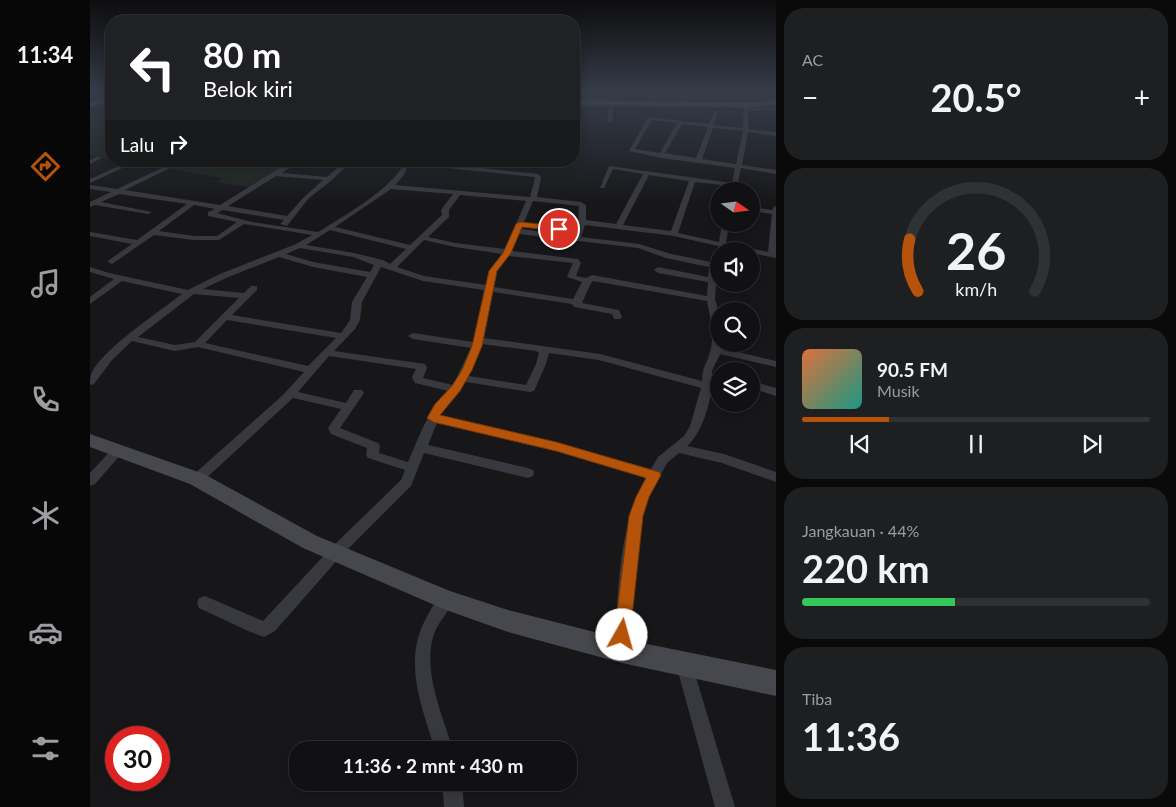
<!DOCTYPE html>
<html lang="id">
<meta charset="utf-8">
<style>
:root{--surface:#111113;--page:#1e1f21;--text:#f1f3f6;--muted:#9c9da0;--line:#303133;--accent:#b45309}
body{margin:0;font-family:Lato,sans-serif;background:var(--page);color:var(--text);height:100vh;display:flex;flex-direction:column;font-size:19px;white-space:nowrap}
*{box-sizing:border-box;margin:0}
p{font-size:16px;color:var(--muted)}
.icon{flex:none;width:28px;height:28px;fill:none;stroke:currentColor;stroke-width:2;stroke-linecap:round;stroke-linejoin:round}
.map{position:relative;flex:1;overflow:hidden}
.details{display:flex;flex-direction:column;gap:8px;padding:8px;background:#09090a;width:400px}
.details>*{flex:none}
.hud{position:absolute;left:15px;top:15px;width:475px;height:152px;border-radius:20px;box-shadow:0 2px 12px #0003,0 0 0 1px var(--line);background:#202124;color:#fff;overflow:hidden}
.needle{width:32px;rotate:104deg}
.fabs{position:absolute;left:620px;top:182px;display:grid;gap:10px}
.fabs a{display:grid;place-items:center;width:50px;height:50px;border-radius:50%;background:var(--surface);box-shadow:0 2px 12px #0003,0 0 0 1px var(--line);font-size:25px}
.speed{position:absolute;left:15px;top:726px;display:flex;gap:10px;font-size:25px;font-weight:700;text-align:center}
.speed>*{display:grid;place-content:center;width:65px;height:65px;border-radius:50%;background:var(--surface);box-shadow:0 2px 12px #0003,0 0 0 1px var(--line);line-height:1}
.speed .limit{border:8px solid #d22;background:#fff;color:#111}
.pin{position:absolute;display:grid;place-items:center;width:42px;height:42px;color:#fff;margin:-21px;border:2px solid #fff;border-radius:50%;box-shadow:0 1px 5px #0007}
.me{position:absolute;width:55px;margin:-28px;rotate:7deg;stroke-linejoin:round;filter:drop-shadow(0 0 4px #0008)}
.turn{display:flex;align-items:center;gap:18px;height:105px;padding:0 15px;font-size:22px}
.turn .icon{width:65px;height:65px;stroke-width:2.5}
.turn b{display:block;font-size:35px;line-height:42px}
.then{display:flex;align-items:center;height:48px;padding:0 15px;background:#0003;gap:10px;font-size:19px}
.big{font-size:38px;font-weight:700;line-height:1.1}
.details .widget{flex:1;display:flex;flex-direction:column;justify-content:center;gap:8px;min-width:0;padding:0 18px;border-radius:20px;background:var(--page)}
.details .dial{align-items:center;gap:0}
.dial svg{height:130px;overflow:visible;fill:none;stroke:var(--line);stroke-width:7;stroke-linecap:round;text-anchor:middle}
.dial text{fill:var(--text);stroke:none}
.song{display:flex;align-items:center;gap:15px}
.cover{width:60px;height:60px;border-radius:8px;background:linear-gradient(135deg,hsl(20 70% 55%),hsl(170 70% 35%))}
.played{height:5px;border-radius:2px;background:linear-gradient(90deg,var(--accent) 25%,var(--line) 25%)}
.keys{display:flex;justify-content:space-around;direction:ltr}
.heat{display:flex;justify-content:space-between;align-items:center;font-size:28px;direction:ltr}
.charge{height:8px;border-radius:4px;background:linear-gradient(90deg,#34c759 44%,var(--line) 0)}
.trip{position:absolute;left:199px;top:741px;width:288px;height:50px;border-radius:20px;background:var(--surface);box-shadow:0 2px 12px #0003,0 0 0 1px var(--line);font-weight:700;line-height:50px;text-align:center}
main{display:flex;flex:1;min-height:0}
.menu{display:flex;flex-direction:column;width:90px;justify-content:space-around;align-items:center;background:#070708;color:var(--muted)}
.menu .icon{width:35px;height:35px}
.menu .current{color:var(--accent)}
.menu b{font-size:22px;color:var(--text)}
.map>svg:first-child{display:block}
.green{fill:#1d241d}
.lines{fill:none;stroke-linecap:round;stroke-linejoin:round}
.stream{stroke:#2d373c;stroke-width:2}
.street{fill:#38393e;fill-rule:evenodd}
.secondary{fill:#46484d;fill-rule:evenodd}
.primary{fill:#54575c;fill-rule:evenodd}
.route{fill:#b45309;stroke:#753606}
</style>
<main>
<nav class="menu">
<b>11:34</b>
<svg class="icon current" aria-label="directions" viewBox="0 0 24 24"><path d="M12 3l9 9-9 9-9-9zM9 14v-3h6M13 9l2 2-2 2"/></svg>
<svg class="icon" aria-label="music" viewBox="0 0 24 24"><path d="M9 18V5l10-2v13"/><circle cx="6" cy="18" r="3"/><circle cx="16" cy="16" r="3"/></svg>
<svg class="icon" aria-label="phone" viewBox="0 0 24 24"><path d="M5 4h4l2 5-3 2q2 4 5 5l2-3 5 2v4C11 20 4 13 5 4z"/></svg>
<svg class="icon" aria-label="climate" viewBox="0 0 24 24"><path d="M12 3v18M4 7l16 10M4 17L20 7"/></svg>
<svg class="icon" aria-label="car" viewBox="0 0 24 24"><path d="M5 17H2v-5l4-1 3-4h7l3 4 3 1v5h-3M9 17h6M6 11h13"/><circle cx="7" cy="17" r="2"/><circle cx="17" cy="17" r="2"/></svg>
<svg class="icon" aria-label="filters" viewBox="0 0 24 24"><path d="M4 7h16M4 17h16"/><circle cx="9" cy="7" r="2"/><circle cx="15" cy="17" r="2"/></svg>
</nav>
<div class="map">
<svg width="686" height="807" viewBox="0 0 686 807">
<rect width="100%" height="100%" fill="#171719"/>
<path class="green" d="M21 104V159L0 156V116H4L0 113V110L9 115 13 114 1 107Z
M35 161H206L161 188 126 182 133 179 126 177Z"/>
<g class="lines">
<path class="stream" d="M484 105 653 107 686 105"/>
<path class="street" d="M495 92H499L496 102 494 103 492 102Z
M516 92H520V102L523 105V120L520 122 517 120 519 106 516 103Z
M560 92H564L568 105 564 104Z
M590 92H594L600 105H596Z
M637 92H641L649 106H645Z
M654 104H658V108H686V110L658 111 659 129 686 132V136L658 132 652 165 686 170V174L651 168 646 191H640L641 186 605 182 588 233 629 242 632 224H639L636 243 678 252 682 214 661 211V207L682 210 684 207 686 206V258L661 253V251L636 248 635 251H629L625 299 629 313V344H631V348L686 361V367L630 354C628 360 623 366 622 372 622 376 623 380 622 384 621 403 611 435 597 446L634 454 686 472V482L632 463 589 453 577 463 559 497 553 516 548 543 540 651 538 657 532 659 526 657 524 651C529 593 527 530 556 477L466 451 347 423 338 445 438 468 443 470 444 473 443 476 438 478 334 453 321 486 250 557 185 631 174 637 158 631 109 608 107 603 109 598 115 596 173 621 240 549 311 480 315 470 278 458 276 455 277 448 241 434 238 428 251 409 203 398 112 482 107 484 102 482 101 479 102 476 193 395 214 372 108 347 85 351 42 341 22 360 4 384 0 385C0 382 0 377 1 374 12 349 69 312 92 294L32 281 0 304V297L24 279 0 272V267L19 273 98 290 130 274 206 244 222 235 154 224 129 240H104L64 235 22 264 18 262 19 260 42 244 0 236V232L47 240 97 204 29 194 11 202 62 212 58 214 5 205 0 207V202L21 192 0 189V185L27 189 78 165 81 167 80 168 35 190 130 205 201 161H209L192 173 237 177 255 161H262L242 180 218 199 197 226 190 224 194 220 133 210 127 213 162 222 228 232C254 216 300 190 314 164L301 161H325L449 174 451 178 447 197 491 202 496 205V220L526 224 553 174 523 169 514 188H510L519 166 642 183 645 168 571 158 539 151 558 117 619 124 624 112 626 111 628 112 624 125 653 128ZM562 120 587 123 570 153 545 149ZM592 124 618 127 606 158 575 153ZM623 128 653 131 646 164 612 159ZM319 164 444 177 445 178 440 197 305 185 314 175ZM559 175 599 181 581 231 533 225ZM186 176 233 180 214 197 197 216 138 206ZM301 189 363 194 351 210 352 215 320 245 245 227ZM370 195 436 201 415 249 365 243 338 237 359 217V210ZM443 201 489 206 488 222 484 236 431 229ZM104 205 125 209 118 212V216L147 222 127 236H104L69 231ZM495 225 584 236 628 246V253L621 262 581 254 549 244 491 237ZM240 230 316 249 300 264 293 260 264 253 216 245ZM429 234 548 248 576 258 619 267 618 277 568 267 564 270 568 273 618 282 617 296 502 275 496 278 486 276 491 263 488 259 422 251ZM334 240 365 247 412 254 399 271 396 285 334 276 307 267ZM210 248 263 257 284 265 280 272 223 262 196 254ZM419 256 483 263 477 277 492 282 483 299 404 287 407 271ZM189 257 223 267 277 277 262 302 260 320 251 333 142 315 167 290V286H161L154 293 113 289 136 278ZM291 267 333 281 394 290 383 342 323 333 318 336 323 339 381 348 363 385 333 378 337 368 335 364 244 351 265 329 270 320 272 302ZM503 281 617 301C620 318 625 335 620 352 617 364 612 367 612 381L510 354 394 338 403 292 482 304 484 307 522 314 524 319H530L532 317 529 310 492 303 501 283ZM104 294 149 298 105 342 85 345 48 337ZM137 320 246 338 218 366 115 343ZM392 344 446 351 449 353 446 364 436 385 379 376ZM459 353 509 360 611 388 600 426 594 436 568 457 561 469 466 443 350 416 376 382 440 392 444 391 456 364ZM239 356 326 369 322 377 325 383 358 391C337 412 330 435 318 462L289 453 290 446 288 443 250 428 274 393 272 390H264L256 403 208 392Z
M7 157 12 158 0 164V160Z
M38 162 43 163 0 183V179Z
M661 381 686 388V396L661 388Z
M29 445 33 446 35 449 33 452 5 484 0 486V473L25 446Z
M356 593 361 595 364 600C358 613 347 623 343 637 333 673 353 716 363 750H345C331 704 311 658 339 613 343 605 348 596 356 593Z
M594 656 600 658 602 664 645 807H625L586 664 588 658Z
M352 782H372L374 807H354Z"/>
<path class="secondary" d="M0 434 114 474 227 536 360 591 418 610 532 639 686 670V696L532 663 418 632 356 610 213 548 100 484 0 447Z"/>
<path class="primary" d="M21 98V102L0 106V102Z
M484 100 656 103 686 100V104L656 107 484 104Z"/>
</g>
<linearGradient id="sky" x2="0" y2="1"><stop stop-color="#0d0d0e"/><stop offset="0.45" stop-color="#363c49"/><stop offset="1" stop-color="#363c49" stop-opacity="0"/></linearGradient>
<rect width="686" height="205" fill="url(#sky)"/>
<path class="route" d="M430 222 469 226 473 229 469 231 432 227 421 253 407 271 392 346 382 370 370 391 350 415 466 442 569 472 571 475 559 497 553 516 540 635 538 641 532 643 526 641 524 635 539 516 546 497 556 478 466 451 343 422 337 418 345 404 362 386 372 370 382 346 399 271 413 253 426 224Z"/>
</svg>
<div class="fabs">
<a><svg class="needle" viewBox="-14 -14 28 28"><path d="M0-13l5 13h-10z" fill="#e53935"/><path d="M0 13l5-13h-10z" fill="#9c9da0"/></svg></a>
<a><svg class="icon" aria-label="sound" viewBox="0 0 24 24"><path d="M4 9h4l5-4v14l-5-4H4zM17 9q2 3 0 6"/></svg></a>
<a><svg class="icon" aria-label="search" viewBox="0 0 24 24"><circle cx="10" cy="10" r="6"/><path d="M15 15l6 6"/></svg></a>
<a><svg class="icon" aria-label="layers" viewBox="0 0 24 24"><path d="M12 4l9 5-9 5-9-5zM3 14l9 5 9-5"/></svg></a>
</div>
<div class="speed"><div class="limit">30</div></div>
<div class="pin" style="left:469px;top:229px;background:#d93025"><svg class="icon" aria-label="arrive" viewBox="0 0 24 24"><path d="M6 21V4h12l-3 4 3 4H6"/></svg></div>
<svg class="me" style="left:532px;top:635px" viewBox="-20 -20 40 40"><circle r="19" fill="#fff"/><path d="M0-13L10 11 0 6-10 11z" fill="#b45309"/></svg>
<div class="trip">11:36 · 2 mnt · 430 m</div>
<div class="hud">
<div class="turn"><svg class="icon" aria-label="left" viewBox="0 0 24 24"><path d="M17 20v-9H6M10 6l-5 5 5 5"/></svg><div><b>80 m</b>Belok kiri</div></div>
<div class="then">Lalu<svg class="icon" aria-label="right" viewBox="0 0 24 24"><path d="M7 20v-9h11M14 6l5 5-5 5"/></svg></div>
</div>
</div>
<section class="details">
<div class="widget"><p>AC</p>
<div class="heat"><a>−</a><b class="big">20.5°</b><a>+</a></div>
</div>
<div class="widget dial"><svg viewBox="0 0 100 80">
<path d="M14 69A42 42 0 1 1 86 69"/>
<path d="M14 69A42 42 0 0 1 9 37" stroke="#b45309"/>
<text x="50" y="56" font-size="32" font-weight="700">26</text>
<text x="50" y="72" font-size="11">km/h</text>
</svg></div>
<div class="widget">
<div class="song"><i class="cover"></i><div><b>90.5 FM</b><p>Musik</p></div></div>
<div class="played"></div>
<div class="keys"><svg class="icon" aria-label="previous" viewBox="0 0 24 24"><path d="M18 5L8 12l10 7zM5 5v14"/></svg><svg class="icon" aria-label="pause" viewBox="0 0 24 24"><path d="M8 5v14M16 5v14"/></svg><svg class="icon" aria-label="next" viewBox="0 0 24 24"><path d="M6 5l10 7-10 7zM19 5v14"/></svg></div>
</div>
<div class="widget"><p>Jangkauan · 44%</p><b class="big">220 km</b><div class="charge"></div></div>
<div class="widget"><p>Tiba</p><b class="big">11:36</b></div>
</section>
</main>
